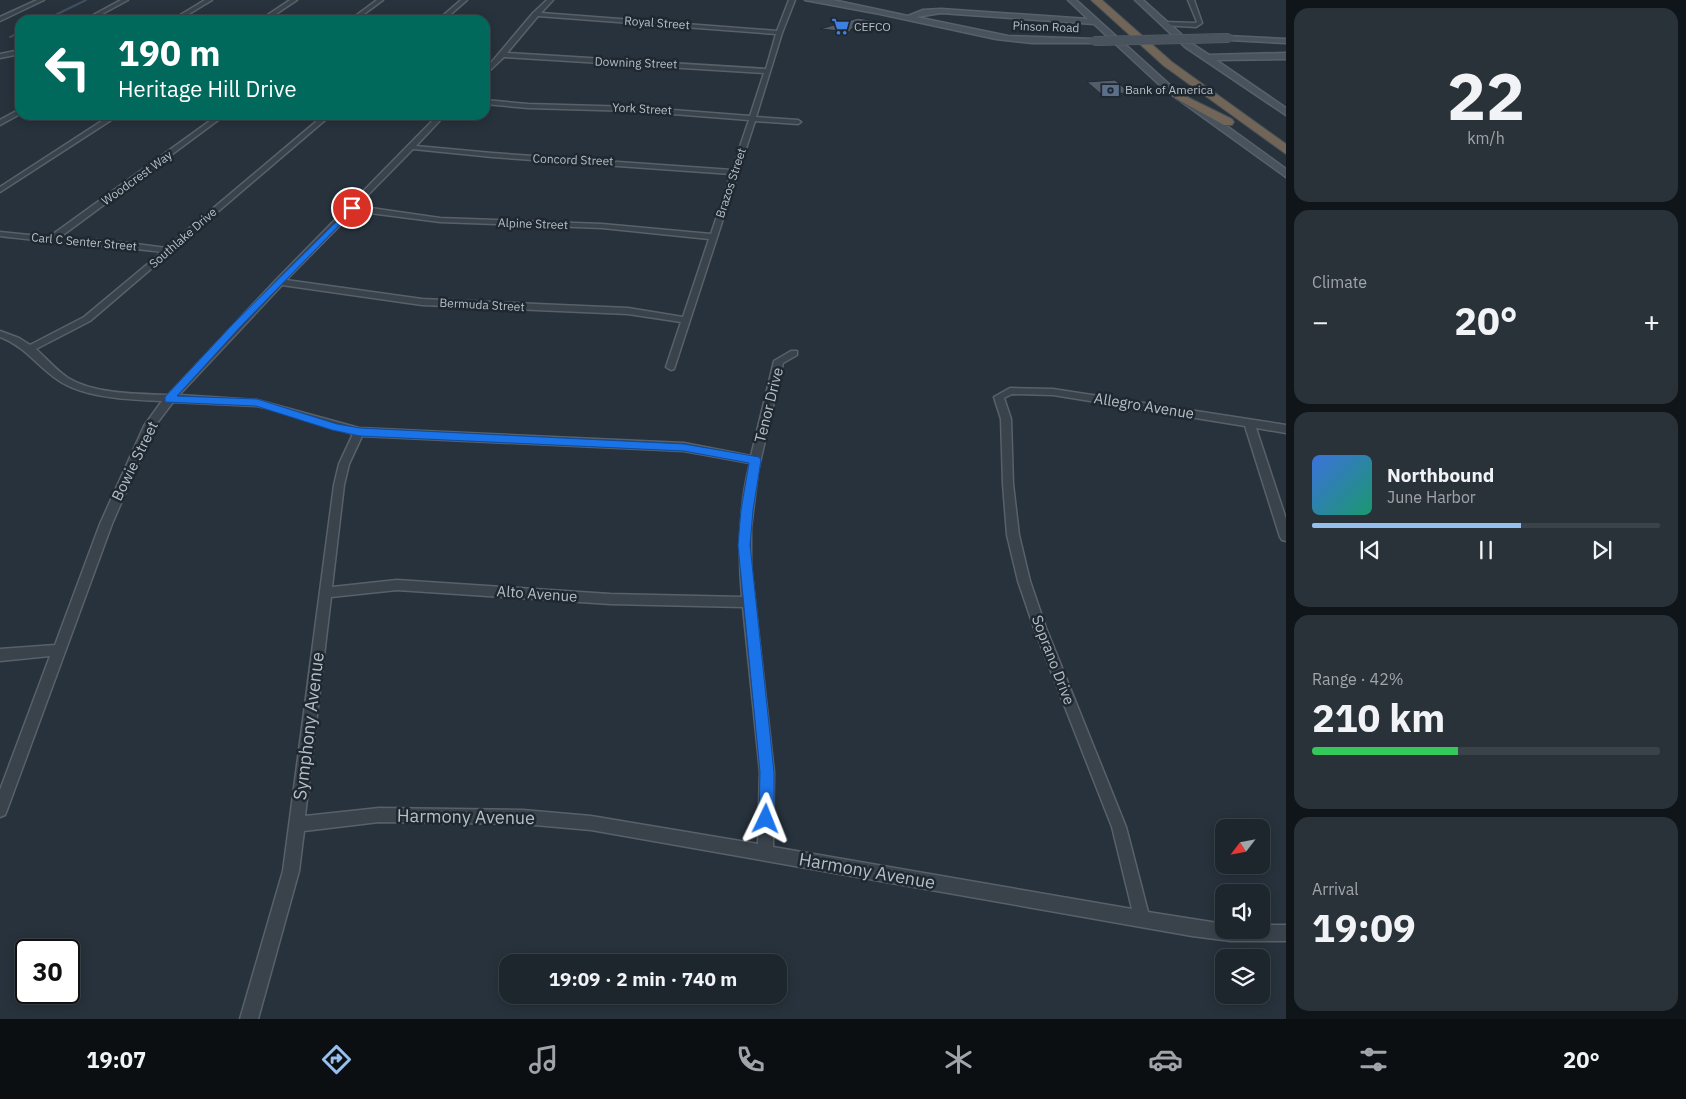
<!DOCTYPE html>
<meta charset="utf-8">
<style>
:root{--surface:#1d262d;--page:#2a3239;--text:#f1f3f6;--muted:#a0a5aa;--line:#3b4349;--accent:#95c0ed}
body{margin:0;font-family:"IBM Plex Sans",sans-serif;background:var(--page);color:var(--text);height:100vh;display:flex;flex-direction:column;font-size:19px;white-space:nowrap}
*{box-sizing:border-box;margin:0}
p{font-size:16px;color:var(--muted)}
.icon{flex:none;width:28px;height:28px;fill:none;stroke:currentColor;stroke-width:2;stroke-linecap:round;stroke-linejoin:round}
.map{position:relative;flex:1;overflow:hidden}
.sheet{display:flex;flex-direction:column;gap:8px;padding:8px;background:#101519;width:400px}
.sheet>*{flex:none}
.guide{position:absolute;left:15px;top:15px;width:475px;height:105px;border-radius:15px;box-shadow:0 2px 12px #0003,0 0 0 1px var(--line);background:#00695c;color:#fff;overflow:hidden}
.needle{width:32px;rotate:238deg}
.controls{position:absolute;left:1215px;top:819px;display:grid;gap:10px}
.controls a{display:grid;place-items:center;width:55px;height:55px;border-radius:10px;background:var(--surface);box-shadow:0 2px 12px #0003,0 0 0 1px var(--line);font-size:25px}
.speed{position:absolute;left:15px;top:939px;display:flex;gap:10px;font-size:25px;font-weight:700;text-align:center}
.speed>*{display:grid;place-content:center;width:65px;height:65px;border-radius:50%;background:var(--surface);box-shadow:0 2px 12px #0003,0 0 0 1px var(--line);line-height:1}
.speed .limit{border:2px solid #111;border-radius:8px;background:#fff;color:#111}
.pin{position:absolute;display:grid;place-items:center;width:42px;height:42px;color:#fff;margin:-21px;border:2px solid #fff;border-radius:50%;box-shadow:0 1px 5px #0007}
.me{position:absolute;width:55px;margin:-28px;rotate:2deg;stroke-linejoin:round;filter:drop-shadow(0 0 4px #0008)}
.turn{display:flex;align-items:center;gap:18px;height:105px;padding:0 20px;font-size:22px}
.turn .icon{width:65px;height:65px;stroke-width:2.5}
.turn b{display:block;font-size:35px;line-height:42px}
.big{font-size:38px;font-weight:700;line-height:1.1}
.sheet .widget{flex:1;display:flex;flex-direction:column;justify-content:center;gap:8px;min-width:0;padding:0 18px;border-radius:15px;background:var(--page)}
.sheet .dial{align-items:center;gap:0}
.dial b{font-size:65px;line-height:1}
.song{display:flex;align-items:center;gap:15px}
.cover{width:60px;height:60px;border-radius:8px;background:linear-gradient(135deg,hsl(220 70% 55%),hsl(160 70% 35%))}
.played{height:5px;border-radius:2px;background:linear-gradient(90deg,var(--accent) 60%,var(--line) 60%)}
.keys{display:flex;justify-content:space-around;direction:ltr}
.heat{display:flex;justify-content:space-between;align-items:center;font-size:28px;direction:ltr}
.charge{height:8px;border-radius:4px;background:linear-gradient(90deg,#34c759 42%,var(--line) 0)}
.trip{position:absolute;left:499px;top:954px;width:288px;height:50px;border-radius:15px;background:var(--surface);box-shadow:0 2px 12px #0003,0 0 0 1px var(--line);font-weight:700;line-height:50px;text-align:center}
.tabs{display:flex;height:80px;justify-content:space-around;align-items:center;background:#0c0f12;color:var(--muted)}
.tabs .icon{width:35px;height:35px}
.tabs .selected{color:var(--accent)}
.tabs b{font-size:22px;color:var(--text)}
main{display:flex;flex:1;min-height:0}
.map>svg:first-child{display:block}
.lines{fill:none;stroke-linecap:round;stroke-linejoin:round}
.stream{stroke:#3e5163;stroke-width:2}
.building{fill:#525d69;stroke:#212a33}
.street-casing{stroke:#58616a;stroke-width:3}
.secondary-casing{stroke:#58616a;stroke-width:3}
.highway-casing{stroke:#454e57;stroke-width:2}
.street{fill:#3a434c;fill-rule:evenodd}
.secondary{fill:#49535e;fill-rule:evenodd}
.highway{fill:#716558;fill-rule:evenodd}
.secondary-bridge-casing{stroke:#58616a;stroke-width:10;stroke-linecap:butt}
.secondary-bridge{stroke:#49535e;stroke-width:9}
.route{fill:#1a73e8;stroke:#114b97}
.labels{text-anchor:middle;stroke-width:5;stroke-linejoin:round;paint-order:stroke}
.far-street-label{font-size:12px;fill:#b6bec7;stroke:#1f2831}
.far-poi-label{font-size:12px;fill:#b6bec7;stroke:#1f2831;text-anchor:start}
.street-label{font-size:15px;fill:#b6bec7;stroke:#1f2831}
.near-street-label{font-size:18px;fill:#b6bec7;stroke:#1f2831}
</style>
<main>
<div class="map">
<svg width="1286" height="1019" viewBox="0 0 1286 1019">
<rect width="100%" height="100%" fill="#27323c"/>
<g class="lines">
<path class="stream" d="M45 20 86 0
M10 37 20 32"/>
</g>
<path class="building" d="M858 18 889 23 860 29H851L850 32 820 29Z
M1115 80 1130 93 1101 94 1087 82Z"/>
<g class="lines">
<defs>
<path id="street" d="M37 0H44L0 21V17Z
M121 0H128L91 20H84Z
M205 0H212L179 20H172Z
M290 0H297L267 20H260Z
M377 0H383L356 20H350Z
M461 0H467L444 20H438Z
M547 0H553L541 13 777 31 789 0H795L782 33 756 117 798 120 801 122 798 124 755 121 674 369 671 370 666 367 681 322 628 314 422 305 282 285 179 395 257 400 359 428 684 443 751 456 774 361 791 351H797V355L783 363 758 471 751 528V566L774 772 773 847 1132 909 1112 827 1034 628 1018 581 1007 535 1003 484 1001 419 994 397 1010 388 1053 389 1286 425V433L1256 428 1286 519V541L1282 540 1280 537 1245 426 1053 395 1012 394 1004 398 1011 419 1013 484 1019 535 1030 581 1046 628 1126 827 1148 912 1224 924V930H1261V925H1286V941H1231L1192 936 591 830 523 824 379 822 304 831 299 871 258 1019H240L283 871 334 485 339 464 353 434 280 411 257 406 173 402 154 427 112 524 7 810 5 815 0 817V790L50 656 0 661V649L55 645 100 524 144 426 162 401C131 400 84 398 58 380 36 365 26 347 0 337V331L19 338 30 345 84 317 162 252C108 245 54 243 0 236V232L49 237 218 115H225L59 238 114 241 166 248 324 115H331L90 321 36 349C47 359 56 370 68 378 94 394 138 394 168 395L276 280 438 115H445L416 146 492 153 732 170 749 120 634 111 528 108 485 104V100L528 104 634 107 750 116 764 73 504 57 485 75V70L533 13ZM538 16 776 34 766 69 507 53ZM413 149 492 157 731 174 711 234 602 224 440 218 357 206ZM354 211 440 222 602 228 709 239 683 317 628 308 422 299 286 280ZM362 436 684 451 750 463C739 507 738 552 742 597L610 594 397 580 332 587 344 485 349 464ZM397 590 610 604 743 607 760 772 758 844 591 816 523 810 379 808 305 816 331 597Z
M1188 0H1194L1202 23 1196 27 1162 25 1164 22 1195 23 1197 22Z
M20 50V54L0 58V54Z
M20 109V114L0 125V120Z
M111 115H119L0 192V187Z"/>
<path id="secondary" d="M805 0H833L908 16 923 10 941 9 1088 19 1068 0H1076L1170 85 1286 169V177L1164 89 1094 24 941 13 916 17 1008 36 1094 39 1098 41 1094 43H1032L996 39 880 14Z
M1135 0H1143L1191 43 1209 55 1286 53V59L1216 60 1286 108V115L1185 47Z
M1226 36 1286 39V43L1229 40H1226Z"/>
<path id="highway" d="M1091 0H1102L1172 62 1286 144V154L1164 66Z
M1179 93 1232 119 1234 122 1232 125H1224L1175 98V94Z"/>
</defs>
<use href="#street" class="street-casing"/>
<use href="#secondary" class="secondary-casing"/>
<use href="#highway" class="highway-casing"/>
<use href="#street" class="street"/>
<use href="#secondary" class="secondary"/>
<use href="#highway" class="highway"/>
<defs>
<path id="secondary-bridge" d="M1094 41 1229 38"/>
</defs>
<use href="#secondary-bridge" class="secondary-bridge-casing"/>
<use href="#secondary-bridge" class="secondary-bridge"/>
</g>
<path class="route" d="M352 206 356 208 354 210 241 326 177 396 257 399 337 424 360 428 684 444 759 457 761 460 753 510 750 545 774 772V819L772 824 766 827 761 824 759 819 760 772 738 545 741 510 749 463 684 451 360 436 332 430 256 406 165 402V397L234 323Z"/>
<defs>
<symbol id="supermarket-bare" viewBox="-9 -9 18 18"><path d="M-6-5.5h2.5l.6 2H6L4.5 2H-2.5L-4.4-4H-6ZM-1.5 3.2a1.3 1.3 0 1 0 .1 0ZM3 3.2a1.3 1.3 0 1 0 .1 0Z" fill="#3f7fe0" stroke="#1f2831" stroke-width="2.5" paint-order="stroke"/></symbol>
<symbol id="bank-bare" viewBox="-9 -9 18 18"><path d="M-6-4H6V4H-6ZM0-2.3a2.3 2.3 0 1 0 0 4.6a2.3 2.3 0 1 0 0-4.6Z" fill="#5c6f8a" stroke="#1f2831" stroke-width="2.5" paint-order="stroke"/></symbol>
</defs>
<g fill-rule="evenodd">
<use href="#supermarket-bare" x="828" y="14" width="25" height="25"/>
<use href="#bank-bare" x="1098" y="78" width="25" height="25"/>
</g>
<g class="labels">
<g class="far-street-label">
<text transform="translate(657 23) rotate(4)" y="4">Royal Street</text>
<text transform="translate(1046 27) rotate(2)" y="4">Pinson Road</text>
<text transform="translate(636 63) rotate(2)" y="4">Downing Street</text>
<text transform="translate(642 109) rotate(3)" y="4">York Street</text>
<text transform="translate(573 160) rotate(2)" y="4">Concord Street</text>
<text transform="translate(137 178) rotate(-36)" y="4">Woodcrest Way</text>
<text transform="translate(731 183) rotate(-72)" y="4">Brazos Street</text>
<text transform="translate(533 224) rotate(2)" y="4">Alpine Street</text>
<text transform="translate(183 238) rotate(-41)" y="4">Southlake Drive</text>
<text transform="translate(84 242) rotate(5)" y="4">Carl C Senter Street</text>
<text transform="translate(482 305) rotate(3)" y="4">Bermuda Street</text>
</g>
<g class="far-poi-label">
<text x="854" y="31">CEFCO</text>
<text x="1125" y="94">Bank of America</text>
</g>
<g class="street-label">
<text transform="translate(769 405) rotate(-76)" y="5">Tenor Drive</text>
<text transform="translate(1144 406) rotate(9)" y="5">Allegro Avenue</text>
<text transform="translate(135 461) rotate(-64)" y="5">Bowie Street</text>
<text transform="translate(537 594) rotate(4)" y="5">Alto Avenue</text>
<text transform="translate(1053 660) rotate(69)" y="5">Soprano Drive</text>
</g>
<g class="near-street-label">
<text transform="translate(309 726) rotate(-83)" y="6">Symphony Avenue</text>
<text transform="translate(466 817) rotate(1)" y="6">Harmony Avenue</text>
<text transform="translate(867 871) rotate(10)" y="6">Harmony Avenue</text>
</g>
</g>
</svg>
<div class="controls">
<a><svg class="needle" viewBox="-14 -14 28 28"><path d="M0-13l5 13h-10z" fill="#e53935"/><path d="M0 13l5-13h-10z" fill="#a0a5aa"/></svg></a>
<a><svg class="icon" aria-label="sound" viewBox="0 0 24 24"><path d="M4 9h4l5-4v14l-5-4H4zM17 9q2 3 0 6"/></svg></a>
<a><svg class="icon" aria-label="layers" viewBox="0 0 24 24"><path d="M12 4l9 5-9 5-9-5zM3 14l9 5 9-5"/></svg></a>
</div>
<div class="speed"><div class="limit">30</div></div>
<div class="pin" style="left:352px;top:208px;background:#d93025"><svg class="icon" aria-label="arrive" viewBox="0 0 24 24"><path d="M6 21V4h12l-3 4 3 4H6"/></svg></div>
<svg class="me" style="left:766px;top:819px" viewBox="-20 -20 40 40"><path d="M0-17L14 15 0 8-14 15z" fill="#1a73e8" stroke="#fff" stroke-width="4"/></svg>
<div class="trip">19:09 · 2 min · 740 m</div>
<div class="guide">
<div class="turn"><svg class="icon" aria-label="left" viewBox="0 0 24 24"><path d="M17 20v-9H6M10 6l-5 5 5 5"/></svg><div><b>190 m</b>Heritage Hill Drive</div></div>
</div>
</div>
<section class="sheet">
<div class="widget dial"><b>22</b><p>km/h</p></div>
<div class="widget"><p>Climate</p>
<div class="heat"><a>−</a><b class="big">20°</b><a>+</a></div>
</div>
<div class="widget">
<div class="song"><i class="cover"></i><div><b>Northbound</b><p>June Harbor</p></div></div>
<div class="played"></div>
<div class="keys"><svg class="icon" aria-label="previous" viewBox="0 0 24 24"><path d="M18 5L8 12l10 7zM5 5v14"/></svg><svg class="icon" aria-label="pause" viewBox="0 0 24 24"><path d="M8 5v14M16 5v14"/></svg><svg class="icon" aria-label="next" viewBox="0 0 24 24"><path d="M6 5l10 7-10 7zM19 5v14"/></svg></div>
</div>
<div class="widget"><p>Range · 42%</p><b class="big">210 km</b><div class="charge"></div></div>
<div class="widget"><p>Arrival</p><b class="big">19:09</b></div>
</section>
</main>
<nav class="tabs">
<b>19:07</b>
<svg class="icon selected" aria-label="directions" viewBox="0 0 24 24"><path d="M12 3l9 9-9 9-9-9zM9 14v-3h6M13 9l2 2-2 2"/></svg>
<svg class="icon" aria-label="music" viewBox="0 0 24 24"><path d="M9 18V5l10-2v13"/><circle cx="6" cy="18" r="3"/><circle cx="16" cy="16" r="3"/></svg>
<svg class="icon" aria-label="phone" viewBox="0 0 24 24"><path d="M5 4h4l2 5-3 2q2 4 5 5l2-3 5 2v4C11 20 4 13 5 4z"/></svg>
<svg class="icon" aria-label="climate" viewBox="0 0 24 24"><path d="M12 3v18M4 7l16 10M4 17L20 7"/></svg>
<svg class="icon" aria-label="car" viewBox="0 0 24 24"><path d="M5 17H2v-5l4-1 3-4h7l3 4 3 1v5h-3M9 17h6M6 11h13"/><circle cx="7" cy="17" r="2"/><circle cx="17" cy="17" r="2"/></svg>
<svg class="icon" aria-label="filters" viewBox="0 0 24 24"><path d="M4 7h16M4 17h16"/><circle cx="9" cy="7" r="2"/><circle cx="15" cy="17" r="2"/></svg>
<b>20°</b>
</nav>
